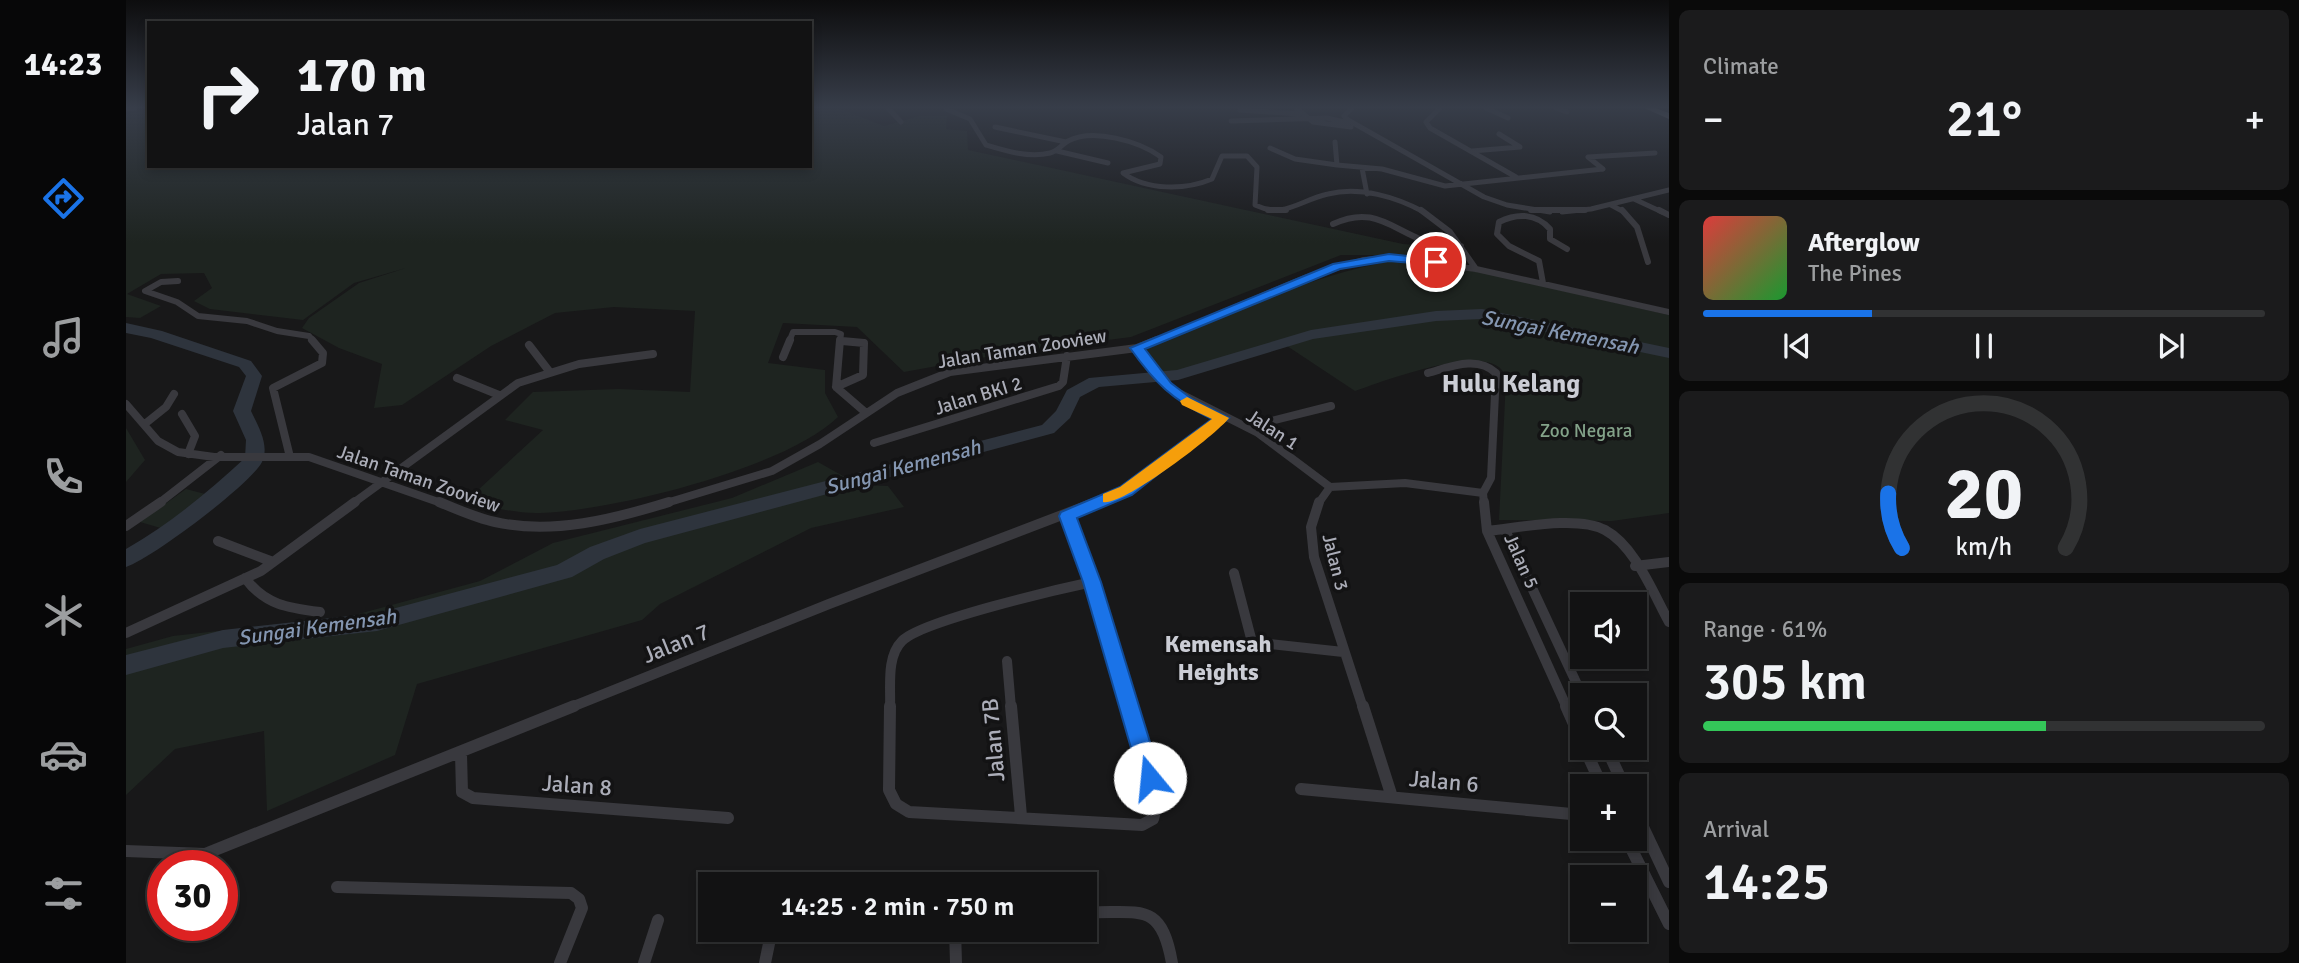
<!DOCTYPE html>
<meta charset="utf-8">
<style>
:root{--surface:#121213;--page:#1b1b1c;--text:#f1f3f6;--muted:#9c9ea0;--line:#313233;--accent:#1a73e8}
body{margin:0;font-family:Signika,sans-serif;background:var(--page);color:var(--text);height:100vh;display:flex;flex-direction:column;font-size:26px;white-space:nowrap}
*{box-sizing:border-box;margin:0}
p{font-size:23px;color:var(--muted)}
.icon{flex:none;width:38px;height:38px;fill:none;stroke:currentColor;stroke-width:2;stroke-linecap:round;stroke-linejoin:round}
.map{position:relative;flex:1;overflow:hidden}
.details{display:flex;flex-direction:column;gap:10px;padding:10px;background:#0a0a0a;width:630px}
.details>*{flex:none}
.hud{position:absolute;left:21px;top:21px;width:665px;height:147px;border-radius:0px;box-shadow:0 4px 10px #0003,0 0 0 2px var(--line);background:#121213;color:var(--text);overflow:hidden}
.buttons{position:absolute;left:1444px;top:592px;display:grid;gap:14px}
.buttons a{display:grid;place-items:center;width:77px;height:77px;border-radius:0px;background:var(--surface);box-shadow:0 4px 10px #0003,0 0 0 2px var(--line);font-size:35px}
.speed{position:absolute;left:21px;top:850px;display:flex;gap:14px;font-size:35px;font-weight:700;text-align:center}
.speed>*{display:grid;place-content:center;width:91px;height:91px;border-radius:50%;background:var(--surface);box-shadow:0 4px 10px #0003,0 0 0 2px var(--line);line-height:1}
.speed .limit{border:10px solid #d22;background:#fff;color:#111}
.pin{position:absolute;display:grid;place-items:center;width:60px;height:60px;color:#fff;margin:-30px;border:4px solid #fff;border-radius:50%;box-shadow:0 2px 7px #0007}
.me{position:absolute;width:77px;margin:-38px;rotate:343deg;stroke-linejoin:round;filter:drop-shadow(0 0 5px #0008)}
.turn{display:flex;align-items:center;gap:24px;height:147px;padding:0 35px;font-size:32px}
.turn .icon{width:91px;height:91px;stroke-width:2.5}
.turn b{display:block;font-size:49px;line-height:60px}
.big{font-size:52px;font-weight:600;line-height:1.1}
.details .tile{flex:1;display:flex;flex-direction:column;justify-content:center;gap:10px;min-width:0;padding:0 24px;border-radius:10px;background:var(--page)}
.details .dial{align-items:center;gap:0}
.dial svg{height:182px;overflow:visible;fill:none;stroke:var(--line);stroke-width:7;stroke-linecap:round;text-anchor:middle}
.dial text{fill:var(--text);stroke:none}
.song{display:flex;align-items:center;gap:21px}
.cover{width:84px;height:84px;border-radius:10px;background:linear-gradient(135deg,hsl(0 70% 55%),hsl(130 70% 35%))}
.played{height:7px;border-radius:4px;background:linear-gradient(90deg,var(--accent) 30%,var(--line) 30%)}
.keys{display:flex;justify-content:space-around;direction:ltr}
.heat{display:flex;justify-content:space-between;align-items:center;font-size:38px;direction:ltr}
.charge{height:10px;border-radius:5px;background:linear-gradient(90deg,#34c759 61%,var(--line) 0)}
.trip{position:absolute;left:572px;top:872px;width:399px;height:70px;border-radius:0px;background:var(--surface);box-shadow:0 4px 10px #0003,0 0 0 2px var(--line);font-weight:600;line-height:70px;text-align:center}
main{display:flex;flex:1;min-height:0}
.dock{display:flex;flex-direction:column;width:126px;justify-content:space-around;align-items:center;background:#070708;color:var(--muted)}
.dock .icon{width:49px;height:49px}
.dock .selected{color:var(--accent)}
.dock b{font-size:32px;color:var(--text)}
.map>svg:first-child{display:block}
.green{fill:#1e2420}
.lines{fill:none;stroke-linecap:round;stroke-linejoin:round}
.river{fill:#2e343d;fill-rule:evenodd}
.street-far4{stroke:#39393e;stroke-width:5}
.street-far3{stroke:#39393e;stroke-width:6}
.street-far2{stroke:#39393e;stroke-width:8}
.street-far1{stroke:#39393e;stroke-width:10}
.street{stroke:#39393e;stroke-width:12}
.highway{fill:#65666f;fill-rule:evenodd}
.route{fill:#1a73e8;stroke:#114b97;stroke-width:2}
.slow{fill:#f59e0b}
.labels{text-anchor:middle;stroke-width:7;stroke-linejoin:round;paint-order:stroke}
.street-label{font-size:19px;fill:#abadb8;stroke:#131314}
.park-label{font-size:19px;fill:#83a289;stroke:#131314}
.water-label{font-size:21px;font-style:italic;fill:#8496b1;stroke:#131314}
.near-street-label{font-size:23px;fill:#abadb8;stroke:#131314}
.near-neighbourhood-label{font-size:24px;font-weight:bold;fill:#cbcdd5;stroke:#131314}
.district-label{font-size:26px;font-weight:bold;fill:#cbcdd5;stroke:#131314}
</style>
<main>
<nav class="dock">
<b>14:23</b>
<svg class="icon selected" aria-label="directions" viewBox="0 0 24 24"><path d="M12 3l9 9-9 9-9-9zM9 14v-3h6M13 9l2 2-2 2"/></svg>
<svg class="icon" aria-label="music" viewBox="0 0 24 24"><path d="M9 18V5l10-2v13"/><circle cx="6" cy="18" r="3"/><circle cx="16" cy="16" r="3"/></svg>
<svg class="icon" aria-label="phone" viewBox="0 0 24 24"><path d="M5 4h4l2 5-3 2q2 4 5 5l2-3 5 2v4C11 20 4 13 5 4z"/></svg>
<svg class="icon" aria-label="climate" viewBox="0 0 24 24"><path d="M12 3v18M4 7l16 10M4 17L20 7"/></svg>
<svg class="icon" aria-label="car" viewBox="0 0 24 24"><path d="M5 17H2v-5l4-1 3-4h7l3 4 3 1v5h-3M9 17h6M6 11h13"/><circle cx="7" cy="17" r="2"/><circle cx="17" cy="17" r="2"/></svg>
<svg class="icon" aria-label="filters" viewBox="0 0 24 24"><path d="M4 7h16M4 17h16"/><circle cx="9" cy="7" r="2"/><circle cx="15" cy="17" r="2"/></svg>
</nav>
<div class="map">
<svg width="1543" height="963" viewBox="0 0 1543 963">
<rect width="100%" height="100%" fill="#181819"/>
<path class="green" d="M684 108H712L758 126 793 116H821L820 129 841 131 842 150 1277 244 1325 248 1334 261 1293 255H1215L1005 337 888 352 778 372 731 327 657 323 642 363 699 370V393L712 417C660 468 487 511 414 513 390 514 363 506 339 502L417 430 379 420 407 392 493 389 564 392 569 311 488 307 429 313 365 346 276 405 248 408 256 364 213 348 176 328 183 318 233 283 280 268 228 283 177 320 84 309 68 301 86 288 78 273 35 274 1 294 35 306 14 318 0 317V114L23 110V166H684Z
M1265 261 1354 272 1543 315V513L1486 521 1373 520 1380 380C1375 335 1253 383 1229 391L1155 342 1085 367 1043 378 1021 355V348L1033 342C1108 312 1184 276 1265 261Z
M0 428 19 460 0 482Z
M692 462 733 485 762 486 778 507 685 528 534 604 516 620 291 684 269 755 141 811 138 731 49 749 0 795V649L47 636 225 616 354 581 427 543 606 498Z
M60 489 83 495 38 529 14 522Z"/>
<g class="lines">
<path class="river" d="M1356 309 1543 348V358L1356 319 1310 321 1187 339 1052 380 973 387 954 397 944 418 928 433 519 543 478 559 446 577 251 631 97 648 0 675V655L97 630 251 613 431 565 464 547 514 529 916 425 930 411 941 390 963 378 1051 370 1185 330 1310 311Z
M0 323 36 331 125 361 136 376 125 411C132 426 144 445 136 462 125 484 25 559 0 567V549C44 524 82 492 119 458L120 440 107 411 120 376 113 367 25 338 0 333Z"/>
<path class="street-far4" d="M762 108 775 122
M1170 108 1187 122 1225 127
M1226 108 1218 116 1222 120 1358 197 1381 205 1424 212
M1314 108 1300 122 1304 128 1390 177
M1360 108 1382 118
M1430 108 1441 112
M0 109 9 108
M820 109 844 119 860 145C880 151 903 158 924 153 932 151 935 145 942 141 967 128 1013 141 1035 157L1034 164 997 173C1021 191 1060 190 1086 179L1096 156H1121L1131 167 1129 205C1158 219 1174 200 1202 194 1234 186 1270 197 1298 212
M1114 110 1173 114
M1105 121 1201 118 1222 123
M869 127 940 142
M1209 142 1211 165 1256 169 1319 186 1477 169
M1144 148 1169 159 1211 165
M931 151 982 163
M1346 151 1394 147 1373 134
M1236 168 1241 194
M1477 169 1462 157 1529 153
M1508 199 1536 212
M1485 205 1498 212
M1436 212 1465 209 1543 190"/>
<path class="street-far3" d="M1142 210H1160
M1295 210 1324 232 1350 269
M1405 210H1459
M1496 210 1511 227 1522 262
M1533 210 1543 215
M1207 224C1246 206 1262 226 1296 240 1308 244 1323 244 1335 246
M52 281 35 282 19 291 51 302 72 316 121 321 151 331 183 336 188 342
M1417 283 1413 261 1383 246 1371 234 1373 222C1391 213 1410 213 1424 229V239L1441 249
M716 341 722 342
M663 342 667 332H709L715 334 714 342
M1026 342 1181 277 1237 260 1263 258 1350 269 1543 312"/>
<path class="street-far2" d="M714 340 710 387 739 412
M403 345 423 371
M1011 348 1047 390 1132 433 1204 487
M657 357 664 340
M1302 373C1324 367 1351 355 1370 373L1365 478 1357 493 1358 504
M331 378 373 395
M710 387 737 375 738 343 716 341
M0 404 32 441 52 452 88 457H183L318 504
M56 414 69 436 62 454
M20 423 40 407 48 394
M1121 427 1205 406
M748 443 933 386 937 382 941 356
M163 453 147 388 196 363 197 353 186 340
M32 504 95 455
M226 504 392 383 453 364 527 354
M537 504 646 471 694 444 771 393 824 372 1011 348 1031 340
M966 504 1000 491 1096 418
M1192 504 1204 487 1279 483 1357 493"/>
<path class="street-far1" d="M313 502C331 509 350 518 369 522 427 535 488 519 543 502
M1193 502 1185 527 1188 557 1237 708
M1358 502 1361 531 1441 708
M941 516 966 582
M0 526 35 502
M1379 530 1456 695
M1361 531C1392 528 1451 515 1479 530 1509 546 1527 593 1543 622
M92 541 147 562
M1509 566 1543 562
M1108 573 1126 642 1217 652
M119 578C139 605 162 608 194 612
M966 582 1003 708
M0 633 135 571 229 502
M881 661 885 708
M443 708 703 604 970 502
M764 708C765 687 760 657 776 641 795 621 933 589 966 582"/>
<path class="street" d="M764 706 763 790 770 804 783 812 1016 825 1027 819 1031 803 1003 706
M885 706 895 816
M1237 706 1266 797
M1440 706 1456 742
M1458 747 1476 786
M1480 747 1498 786
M335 754 336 792 347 798 602 818
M1175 789 1456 815
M1508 808 1543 882
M1500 838 1543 924
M0 851 79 854 448 706
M211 887 445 893 453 899 456 908 434 963
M959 912C1014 914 1035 900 1046 963
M829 929 830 963
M518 963 532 920
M639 963 646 929"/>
<path class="highway" d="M1518 108H1529L1543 113V119Z"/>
</g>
<linearGradient id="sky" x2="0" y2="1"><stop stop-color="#0d0d0e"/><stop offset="0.44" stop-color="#373d49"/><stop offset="1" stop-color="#373d49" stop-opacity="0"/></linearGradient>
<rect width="1543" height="243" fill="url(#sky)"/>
<path class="route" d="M1263 254 1310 259 1315 262 1310 265 1263 261 1214 269 1019 349 1045 383 1066 399 1103 418 1006 495 951 518 975 582 1035 778 1032 786 1024 789 1016 786 957 582 933 516 935 512 994 487 1086 419C1046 400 1029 383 1004 348L1207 264Z"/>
<path class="slow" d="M1061 397 1103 418C1090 435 996 507 977 502V494L994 487 1086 419 1056 405 1054 401Z"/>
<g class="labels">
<g class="street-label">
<text transform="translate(896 348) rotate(-9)" y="7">Jalan Taman Zooview</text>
<text transform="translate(852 395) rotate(-17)" y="7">Jalan BKI 2</text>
<text transform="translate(1147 429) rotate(33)" y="7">Jalan 1</text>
<text transform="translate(293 478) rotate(19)" y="7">Jalan Taman Zooview</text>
<text transform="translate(1396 561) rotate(66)" y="7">Jalan 5</text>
<text transform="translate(1210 562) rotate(76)" y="7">Jalan 3</text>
</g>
<g class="park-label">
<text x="1460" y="437">Zoo Negara</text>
</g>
<g class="water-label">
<text transform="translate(1434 332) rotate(11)" y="7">Sungai Kemensah</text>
<text transform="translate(777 467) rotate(-15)" y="7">Sungai Kemensah</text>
<text transform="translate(191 627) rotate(-8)" y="7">Sungai Kemensah</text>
</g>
<g class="near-street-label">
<text transform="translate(550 643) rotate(-22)" y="8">Jalan 7</text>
<text transform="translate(867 740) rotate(-95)" y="8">Jalan 7B</text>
<text transform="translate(1318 781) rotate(5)" y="8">Jalan 6</text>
<text transform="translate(451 785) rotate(4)" y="8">Jalan 8</text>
</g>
<g class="near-neighbourhood-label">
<text x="1092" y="652">Kemensah<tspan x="1092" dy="28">Heights</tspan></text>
</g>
<g class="district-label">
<text x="1385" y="392">Hulu Kelang</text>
</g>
</g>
</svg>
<div class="buttons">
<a><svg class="icon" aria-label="sound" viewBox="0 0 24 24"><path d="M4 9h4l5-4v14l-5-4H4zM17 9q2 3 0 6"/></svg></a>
<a><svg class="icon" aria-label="search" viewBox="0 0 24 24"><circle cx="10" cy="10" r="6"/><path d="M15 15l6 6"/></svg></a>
<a>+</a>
<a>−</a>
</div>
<div class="speed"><div class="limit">30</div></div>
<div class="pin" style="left:1310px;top:262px;background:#d93025"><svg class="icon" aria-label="arrive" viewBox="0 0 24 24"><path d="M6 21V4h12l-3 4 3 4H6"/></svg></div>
<svg class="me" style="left:1024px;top:778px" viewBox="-20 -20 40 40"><circle r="19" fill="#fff"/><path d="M0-13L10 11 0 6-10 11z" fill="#1a73e8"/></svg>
<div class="trip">14:25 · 2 min · 750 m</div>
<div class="hud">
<div class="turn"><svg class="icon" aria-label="right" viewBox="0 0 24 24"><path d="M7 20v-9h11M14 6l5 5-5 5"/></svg><div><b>170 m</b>Jalan 7</div></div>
</div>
</div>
<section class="details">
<div class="tile"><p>Climate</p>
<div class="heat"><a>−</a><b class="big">21°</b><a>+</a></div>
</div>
<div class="tile">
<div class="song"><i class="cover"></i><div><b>Afterglow</b><p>The Pines</p></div></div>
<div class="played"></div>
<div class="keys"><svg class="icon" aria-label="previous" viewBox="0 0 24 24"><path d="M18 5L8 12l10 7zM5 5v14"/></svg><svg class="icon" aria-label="pause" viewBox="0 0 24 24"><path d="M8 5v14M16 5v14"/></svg><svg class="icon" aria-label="next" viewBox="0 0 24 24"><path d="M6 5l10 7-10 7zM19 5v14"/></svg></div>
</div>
<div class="tile dial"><svg viewBox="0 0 100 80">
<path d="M14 69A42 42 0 1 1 86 69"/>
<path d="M14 69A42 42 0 0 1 8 45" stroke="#1a73e8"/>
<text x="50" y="56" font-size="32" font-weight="700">20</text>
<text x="50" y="72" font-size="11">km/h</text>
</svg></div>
<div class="tile"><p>Range · 61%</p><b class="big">305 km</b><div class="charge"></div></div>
<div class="tile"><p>Arrival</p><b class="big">14:25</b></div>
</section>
</main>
